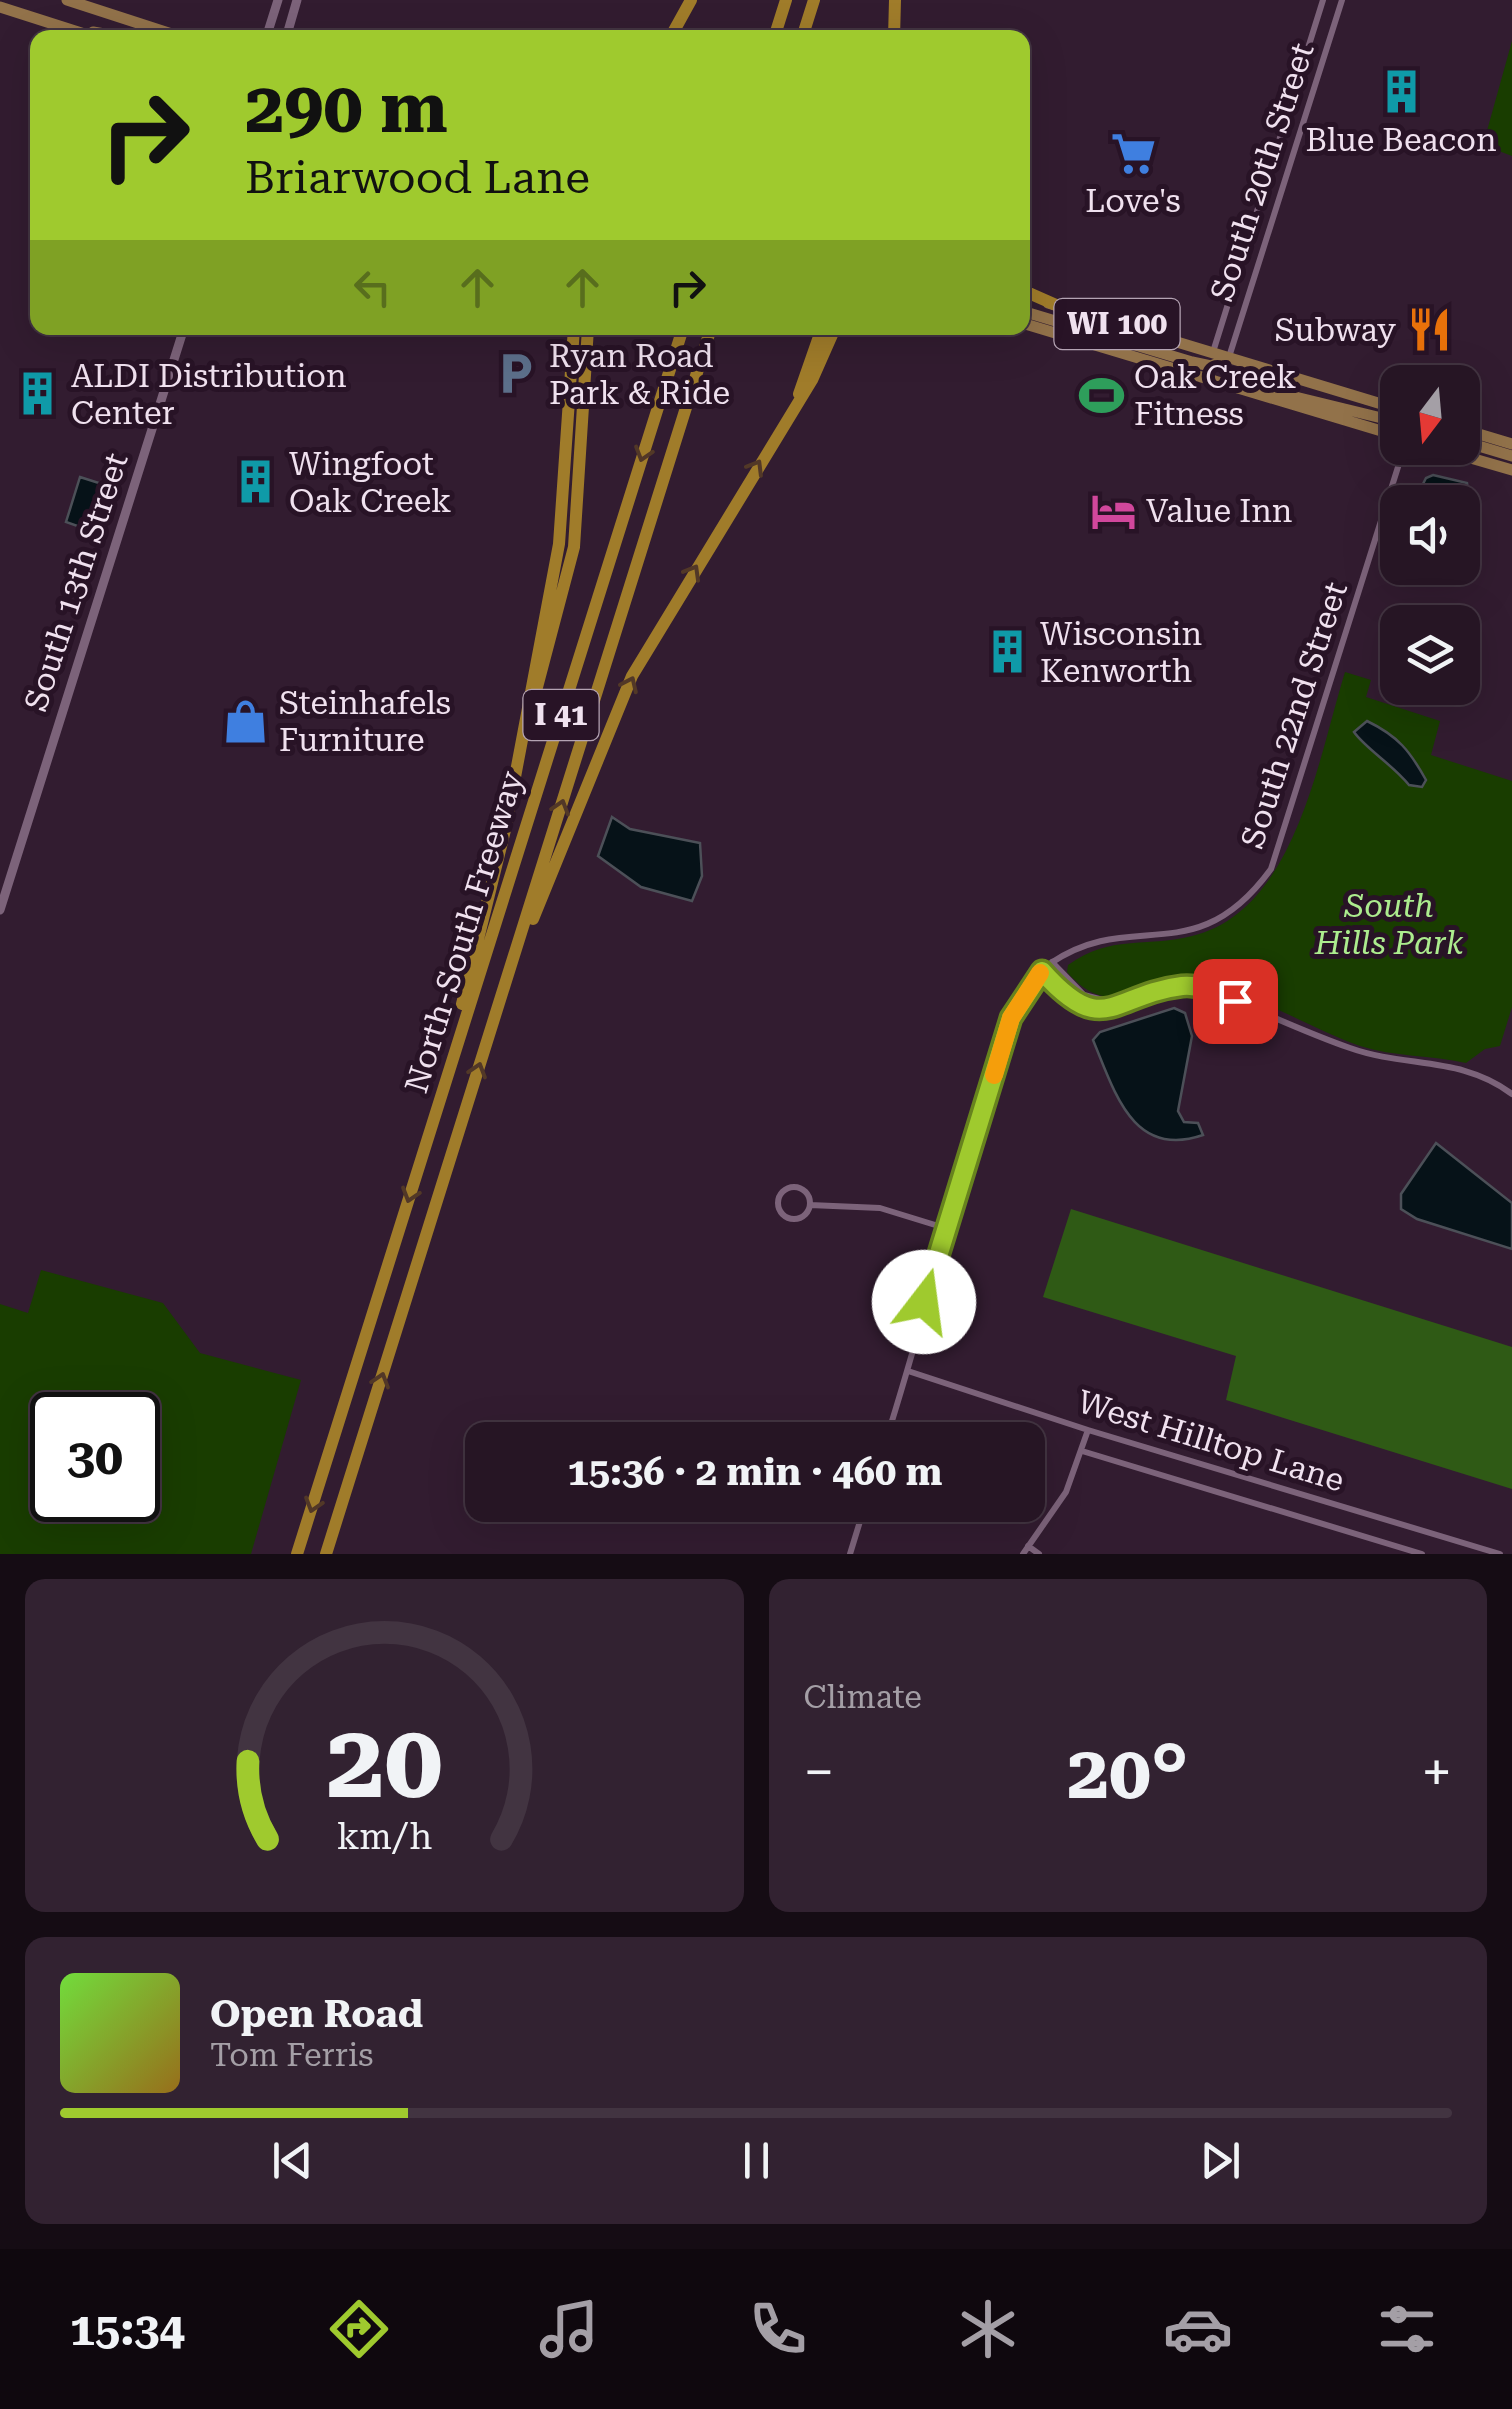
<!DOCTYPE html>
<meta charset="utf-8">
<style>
:root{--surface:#261524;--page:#322231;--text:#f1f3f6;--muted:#a49fa6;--line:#423441;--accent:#9fca2e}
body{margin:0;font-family:"Roboto Serif",serif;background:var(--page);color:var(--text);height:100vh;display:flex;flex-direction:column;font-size:38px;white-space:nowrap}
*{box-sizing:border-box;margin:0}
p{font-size:32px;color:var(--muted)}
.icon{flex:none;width:55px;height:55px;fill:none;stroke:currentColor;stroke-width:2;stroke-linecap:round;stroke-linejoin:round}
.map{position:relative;height:1554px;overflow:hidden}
.side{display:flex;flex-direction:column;gap:25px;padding:25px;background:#150c14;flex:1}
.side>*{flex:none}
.top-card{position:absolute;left:30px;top:30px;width:1000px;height:305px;border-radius:20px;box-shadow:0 10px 40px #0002,0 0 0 2px var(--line);background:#9fca2e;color:#111;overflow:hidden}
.needle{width:65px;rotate:196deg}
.fabs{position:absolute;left:1380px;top:365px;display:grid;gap:20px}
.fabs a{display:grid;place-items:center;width:100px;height:100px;border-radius:20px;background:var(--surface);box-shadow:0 10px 40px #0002,0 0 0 2px var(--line);font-size:50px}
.speed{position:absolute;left:30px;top:1392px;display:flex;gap:20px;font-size:50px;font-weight:700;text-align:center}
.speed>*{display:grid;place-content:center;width:130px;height:130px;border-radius:50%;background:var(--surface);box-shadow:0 10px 40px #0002,0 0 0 2px var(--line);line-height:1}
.speed .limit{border:5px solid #111;border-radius:15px;background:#fff;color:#111}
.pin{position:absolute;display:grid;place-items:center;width:85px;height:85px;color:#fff;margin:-42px;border-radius:20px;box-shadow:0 5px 15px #0006}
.me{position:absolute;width:110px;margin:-55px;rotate:15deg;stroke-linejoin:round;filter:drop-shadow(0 0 8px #0008)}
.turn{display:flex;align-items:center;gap:35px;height:210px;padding:0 50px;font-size:45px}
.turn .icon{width:130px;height:130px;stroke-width:2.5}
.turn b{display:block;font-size:70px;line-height:85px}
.lanes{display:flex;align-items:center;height:95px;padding:0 50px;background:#0003;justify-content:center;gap:50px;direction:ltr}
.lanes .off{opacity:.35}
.big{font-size:75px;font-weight:700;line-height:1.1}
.side .widget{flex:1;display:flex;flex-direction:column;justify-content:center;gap:15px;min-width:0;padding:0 35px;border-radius:20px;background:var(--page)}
.side .dial{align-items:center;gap:0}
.dial svg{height:260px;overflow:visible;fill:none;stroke:var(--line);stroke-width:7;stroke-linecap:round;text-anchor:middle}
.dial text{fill:var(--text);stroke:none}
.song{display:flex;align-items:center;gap:30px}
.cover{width:120px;height:120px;border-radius:15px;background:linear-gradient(135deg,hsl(100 70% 55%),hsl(40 70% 35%))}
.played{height:10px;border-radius:5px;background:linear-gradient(90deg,var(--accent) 25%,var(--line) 25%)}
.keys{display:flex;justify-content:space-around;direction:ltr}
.heat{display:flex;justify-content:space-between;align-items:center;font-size:55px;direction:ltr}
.side .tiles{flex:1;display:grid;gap:25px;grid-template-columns:1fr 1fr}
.widget:last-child{grid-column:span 2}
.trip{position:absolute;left:465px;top:1422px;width:580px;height:100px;border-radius:20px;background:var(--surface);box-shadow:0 10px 40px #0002,0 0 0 2px var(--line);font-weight:700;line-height:100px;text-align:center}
.tab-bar{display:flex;height:160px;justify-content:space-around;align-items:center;background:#0f080e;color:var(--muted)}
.tab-bar .icon{width:70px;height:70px}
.tab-bar .on{color:var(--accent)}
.tab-bar b{font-size:45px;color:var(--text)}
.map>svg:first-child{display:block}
.green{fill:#193d00;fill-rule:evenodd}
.forest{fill:#2f5a15}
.water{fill:#061218;stroke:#4c5058;stroke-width:2.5}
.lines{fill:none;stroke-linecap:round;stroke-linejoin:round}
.minor{stroke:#7c637a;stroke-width:6}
.tertiary{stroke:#7c637a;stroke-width:9}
.primary{stroke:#92724a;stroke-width:11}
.motorway{stroke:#a07c2a;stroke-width:12}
.oneway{stroke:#523827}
.route-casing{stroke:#67831e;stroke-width:25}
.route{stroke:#9fca2e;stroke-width:18}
.slow{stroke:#f59e0b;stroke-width:18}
.labels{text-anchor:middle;stroke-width:10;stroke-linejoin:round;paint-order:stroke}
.shield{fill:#281326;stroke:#b4a3b3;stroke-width:2.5}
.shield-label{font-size:30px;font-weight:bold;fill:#f0e1ef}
.poi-label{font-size:32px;fill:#f0e1ef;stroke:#281326;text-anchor:start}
.street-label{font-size:32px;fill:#f0e1ef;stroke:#281326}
.park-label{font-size:32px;font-style:italic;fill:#acec8e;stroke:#281326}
</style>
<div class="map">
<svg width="1512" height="1554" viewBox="0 0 1512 1554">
<rect width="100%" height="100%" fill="#321c30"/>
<path class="green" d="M1512 41V156L1483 145Z
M1345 672 1371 680 1366 697 1440 721 1431 755 1512 781V1007L1500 1046 1485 1049 1466 1063C1431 1055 1394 1057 1360 1046 1314 1030 1238 985 1195 980 1145 975 1114 1026 1067 972L1068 965C1112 934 1144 948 1192 936 1295 911 1318 759 1345 672Z
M41 1270 163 1303 200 1353 301 1380 251 1554H0V1304L28 1313ZM138 1415V1500H52V1415Z"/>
<path class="forest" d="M1071 1209 1512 1347V1489L1226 1400 1236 1356 1043 1297Z"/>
<path class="water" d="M1433 475 1467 483 1468 490 1450 502H1414L1426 478Z
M80 477 102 484 83 528 66 522Z
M1367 721C1398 736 1410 751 1426 780L1422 787 1409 785C1393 765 1365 748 1354 732Z
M612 817 630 829 700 843 702 876 692 901 641 887 598 856Z
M1174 1008 1185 1013 1192 1036 1178 1111 1184 1122 1198 1123 1203 1135C1133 1159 1115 1093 1093 1040L1100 1032Z
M1436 1143 1512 1203V1249L1417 1219 1401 1209V1194Z"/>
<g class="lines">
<path class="minor" d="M1213 352 1323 0
M1229 357 1342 0
M1052 962 1084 995 1118 1004
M1042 971C1112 1049 1130 978 1207 989 1254 1008 1301 1031 1350 1048 1406 1068 1462 1056 1512 1094
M778 1203a16 16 0 1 1 32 0a16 16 0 1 1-32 0Z
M810 1205 880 1208 945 1228
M908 1371 1088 1430 1500 1554
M886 1440C920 1334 946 1226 980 1119 990 1086 998 1050 1011 1018 1019 999 1033 975 1051 963 1134 907 1195 973 1271 869L1404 448
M1082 1451 1422 1554
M1028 1546 1039 1554
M850 1554 865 1505
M1023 1554 1066 1492 1088 1430"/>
<path class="tertiary" d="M266 38 278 0
M286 38 297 0
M0 910 184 328"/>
<path class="primary" d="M67 0 184 38
M0 7 97 38
M93 32 127 38
M1048 303 1398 409
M1022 311 1192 362 1211 366 1229 358
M1022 323 1398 436
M1279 393 1398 422
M1462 429 1512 444
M1462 441 1512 456
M1436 448 1512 470"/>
<path class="motorway" d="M670 38 691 0
M774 38 786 0
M802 38 814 0
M894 38 895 0
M1022 290 1056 305
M799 394 822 328
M536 691 574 547 588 328
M533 919 632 676 812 380 835 328
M462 1004 505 830 559 544 574 328
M297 1554 683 328
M326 1554 711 328"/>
</g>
<defs><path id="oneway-chevron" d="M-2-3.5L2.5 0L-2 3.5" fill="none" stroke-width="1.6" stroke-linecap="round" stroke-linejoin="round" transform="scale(2.5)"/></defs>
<g class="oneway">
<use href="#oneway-chevron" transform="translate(643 454) rotate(107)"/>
<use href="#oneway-chevron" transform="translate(756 467) rotate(-59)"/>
<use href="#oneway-chevron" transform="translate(693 572) rotate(-60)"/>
<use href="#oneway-chevron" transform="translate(630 684) rotate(-65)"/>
<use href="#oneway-chevron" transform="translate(561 807) rotate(-73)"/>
<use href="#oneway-chevron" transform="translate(478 1070) rotate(-73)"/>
<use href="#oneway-chevron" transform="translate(410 1195) rotate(107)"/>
<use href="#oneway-chevron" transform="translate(381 1380) rotate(-73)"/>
<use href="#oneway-chevron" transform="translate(313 1505) rotate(107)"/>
</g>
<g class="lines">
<defs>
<path id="route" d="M924 1302 1011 1018 1042 971C1104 1041 1113 994 1182 986 1201 984 1219 994 1235 1001"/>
</defs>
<use href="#route" class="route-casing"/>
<use href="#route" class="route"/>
<path class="slow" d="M994 1075 1011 1018 1040 973"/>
</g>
<defs>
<symbol id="building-bare" viewBox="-9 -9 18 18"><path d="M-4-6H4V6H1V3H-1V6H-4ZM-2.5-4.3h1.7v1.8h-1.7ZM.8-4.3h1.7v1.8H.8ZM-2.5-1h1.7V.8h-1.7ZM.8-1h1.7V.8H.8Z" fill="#0f9aa8" stroke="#281326" stroke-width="2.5" paint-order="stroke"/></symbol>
<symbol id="supermarket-bare" viewBox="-9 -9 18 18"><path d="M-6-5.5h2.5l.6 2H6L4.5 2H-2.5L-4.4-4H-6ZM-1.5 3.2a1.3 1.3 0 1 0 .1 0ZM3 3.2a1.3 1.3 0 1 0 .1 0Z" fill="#3f7fe0" stroke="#281326" stroke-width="2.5" paint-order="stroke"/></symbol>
<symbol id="restaurant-bare" viewBox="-9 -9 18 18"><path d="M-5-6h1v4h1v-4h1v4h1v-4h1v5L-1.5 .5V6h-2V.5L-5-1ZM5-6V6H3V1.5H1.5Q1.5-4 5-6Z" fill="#e8710a" stroke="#281326" stroke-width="2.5" paint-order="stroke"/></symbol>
<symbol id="parking-bare" viewBox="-9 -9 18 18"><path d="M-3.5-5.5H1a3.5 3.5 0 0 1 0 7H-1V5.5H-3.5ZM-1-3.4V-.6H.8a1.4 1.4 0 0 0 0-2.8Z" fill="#5c6f8a" stroke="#281326" stroke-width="2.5" paint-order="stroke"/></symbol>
<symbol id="stadium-bare" viewBox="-9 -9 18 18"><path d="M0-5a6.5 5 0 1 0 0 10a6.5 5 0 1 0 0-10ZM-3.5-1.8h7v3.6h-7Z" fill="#2e9e5b" stroke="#281326" stroke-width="2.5" paint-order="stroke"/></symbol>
<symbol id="hotel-bare" viewBox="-9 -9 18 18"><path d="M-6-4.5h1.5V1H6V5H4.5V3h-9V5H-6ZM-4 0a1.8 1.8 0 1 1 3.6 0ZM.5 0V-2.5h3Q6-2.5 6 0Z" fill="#d1479c" stroke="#281326" stroke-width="2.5" paint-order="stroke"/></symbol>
<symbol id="shop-bare" viewBox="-9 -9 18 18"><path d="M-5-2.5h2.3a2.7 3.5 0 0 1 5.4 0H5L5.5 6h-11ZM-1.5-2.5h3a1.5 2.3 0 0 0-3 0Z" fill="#3f7fe0" stroke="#281326" stroke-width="2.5" paint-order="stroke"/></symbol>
</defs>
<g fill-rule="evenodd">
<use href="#building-bare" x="1370" y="60" width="63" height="63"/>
<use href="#supermarket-bare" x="1102" y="122" width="63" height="63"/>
<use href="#restaurant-bare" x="1398" y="298" width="63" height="63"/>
<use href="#parking-bare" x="484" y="342" width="63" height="63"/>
<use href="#building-bare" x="6" y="362" width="63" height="63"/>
<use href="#stadium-bare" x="1070" y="364" width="63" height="63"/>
<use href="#building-bare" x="224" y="450" width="63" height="63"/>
<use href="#hotel-bare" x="1082" y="480" width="63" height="63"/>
<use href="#building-bare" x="976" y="620" width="63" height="63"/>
<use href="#shop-bare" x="214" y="690" width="63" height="63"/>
</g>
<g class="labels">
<g class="shield">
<rect x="1054.5" y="299" width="125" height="50" rx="8"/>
<rect x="523.5" y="690" width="75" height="50" rx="8"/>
</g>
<g class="shield-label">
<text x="1117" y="334">WI 100</text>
<text x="561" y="725">I 41</text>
</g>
<g class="poi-label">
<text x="1401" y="151" text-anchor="middle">Blue Beacon</text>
<text x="1133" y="212" text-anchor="middle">Love's</text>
<text x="1396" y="341" text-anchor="end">Subway</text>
<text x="549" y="367">Ryan Road<tspan x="549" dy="37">Park &amp; Ride</tspan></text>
<text x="71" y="387">ALDI Distribution<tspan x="71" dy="37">Center</tspan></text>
<text x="1134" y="388">Oak Creek<tspan x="1134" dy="37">Fitness</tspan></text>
<text x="289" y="475">Wingfoot<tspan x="289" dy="37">Oak Creek</tspan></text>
<text x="1146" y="522">Value Inn</text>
<text x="1040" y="645">Wisconsin<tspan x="1040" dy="37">Kenworth</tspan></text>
<text x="279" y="714">Steinhafels<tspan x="279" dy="37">Furniture</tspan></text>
</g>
<g class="street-label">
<text transform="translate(1262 172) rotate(-72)" y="11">South 20th Street</text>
<text transform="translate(76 582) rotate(-72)" y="11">South 13th Street</text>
<text transform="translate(1294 715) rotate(-72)" y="11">South 22nd Street</text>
<text transform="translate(464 932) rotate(-73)" y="11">North-South Freeway</text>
<text transform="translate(1211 1441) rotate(17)" y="11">West Hilltop Lane</text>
</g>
<g class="park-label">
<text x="1389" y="917">South<tspan x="1389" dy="37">Hills Park</tspan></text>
</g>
</g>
</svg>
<div class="fabs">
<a><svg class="needle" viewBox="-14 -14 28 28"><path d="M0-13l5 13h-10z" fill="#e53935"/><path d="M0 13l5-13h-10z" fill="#a49fa6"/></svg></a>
<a><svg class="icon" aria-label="sound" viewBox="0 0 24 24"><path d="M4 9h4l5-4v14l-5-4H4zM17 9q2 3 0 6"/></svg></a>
<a><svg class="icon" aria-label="layers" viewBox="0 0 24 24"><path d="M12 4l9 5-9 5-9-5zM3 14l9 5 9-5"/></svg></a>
</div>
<div class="speed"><div class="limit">30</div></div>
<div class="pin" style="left:1235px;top:1001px;background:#d93025"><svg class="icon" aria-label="arrive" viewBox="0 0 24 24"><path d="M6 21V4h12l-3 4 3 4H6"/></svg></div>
<svg class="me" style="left:924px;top:1302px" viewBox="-20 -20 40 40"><circle r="19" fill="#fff"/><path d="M0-13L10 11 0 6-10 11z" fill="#9fca2e"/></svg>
<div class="trip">15:36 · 2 min · 460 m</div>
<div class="top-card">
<div class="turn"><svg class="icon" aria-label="right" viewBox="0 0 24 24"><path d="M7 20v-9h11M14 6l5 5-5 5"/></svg><div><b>290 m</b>Briarwood Lane</div></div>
<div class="lanes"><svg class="icon off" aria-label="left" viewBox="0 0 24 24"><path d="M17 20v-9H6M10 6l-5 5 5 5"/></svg><svg class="icon off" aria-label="ahead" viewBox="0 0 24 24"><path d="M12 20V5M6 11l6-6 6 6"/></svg><svg class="icon off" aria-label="ahead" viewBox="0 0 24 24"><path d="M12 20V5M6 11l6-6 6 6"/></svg><svg class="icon" aria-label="right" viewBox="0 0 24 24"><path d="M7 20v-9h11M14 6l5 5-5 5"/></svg></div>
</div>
</div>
<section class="side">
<div class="tiles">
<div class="widget dial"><svg viewBox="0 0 100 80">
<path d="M14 69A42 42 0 1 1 86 69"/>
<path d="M14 69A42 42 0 0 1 8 45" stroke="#9fca2e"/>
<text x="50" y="56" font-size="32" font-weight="700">20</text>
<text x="50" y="72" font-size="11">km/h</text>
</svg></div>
<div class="widget"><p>Climate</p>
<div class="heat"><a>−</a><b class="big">20°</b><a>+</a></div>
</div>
<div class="widget">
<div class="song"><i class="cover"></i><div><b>Open Road</b><p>Tom Ferris</p></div></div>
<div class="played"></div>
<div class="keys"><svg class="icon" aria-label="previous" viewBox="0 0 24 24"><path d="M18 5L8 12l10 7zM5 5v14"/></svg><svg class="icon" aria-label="pause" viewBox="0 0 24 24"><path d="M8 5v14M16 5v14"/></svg><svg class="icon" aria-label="next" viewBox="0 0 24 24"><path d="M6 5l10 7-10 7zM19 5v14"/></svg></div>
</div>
</div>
</section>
<nav class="tab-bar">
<b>15:34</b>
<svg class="icon on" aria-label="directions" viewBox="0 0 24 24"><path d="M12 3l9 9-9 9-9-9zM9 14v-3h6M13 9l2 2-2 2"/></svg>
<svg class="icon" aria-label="music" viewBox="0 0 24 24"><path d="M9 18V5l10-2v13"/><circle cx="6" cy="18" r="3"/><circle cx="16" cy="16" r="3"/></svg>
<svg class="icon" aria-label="phone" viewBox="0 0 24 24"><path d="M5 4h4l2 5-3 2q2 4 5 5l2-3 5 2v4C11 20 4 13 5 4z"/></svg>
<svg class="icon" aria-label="climate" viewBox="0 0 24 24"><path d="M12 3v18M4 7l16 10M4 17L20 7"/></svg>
<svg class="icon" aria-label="car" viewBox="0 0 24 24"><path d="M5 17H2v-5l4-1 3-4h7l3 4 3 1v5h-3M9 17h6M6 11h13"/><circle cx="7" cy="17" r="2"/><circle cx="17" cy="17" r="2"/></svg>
<svg class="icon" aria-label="filters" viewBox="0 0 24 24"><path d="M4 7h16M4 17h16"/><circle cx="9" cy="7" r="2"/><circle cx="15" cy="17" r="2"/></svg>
</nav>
